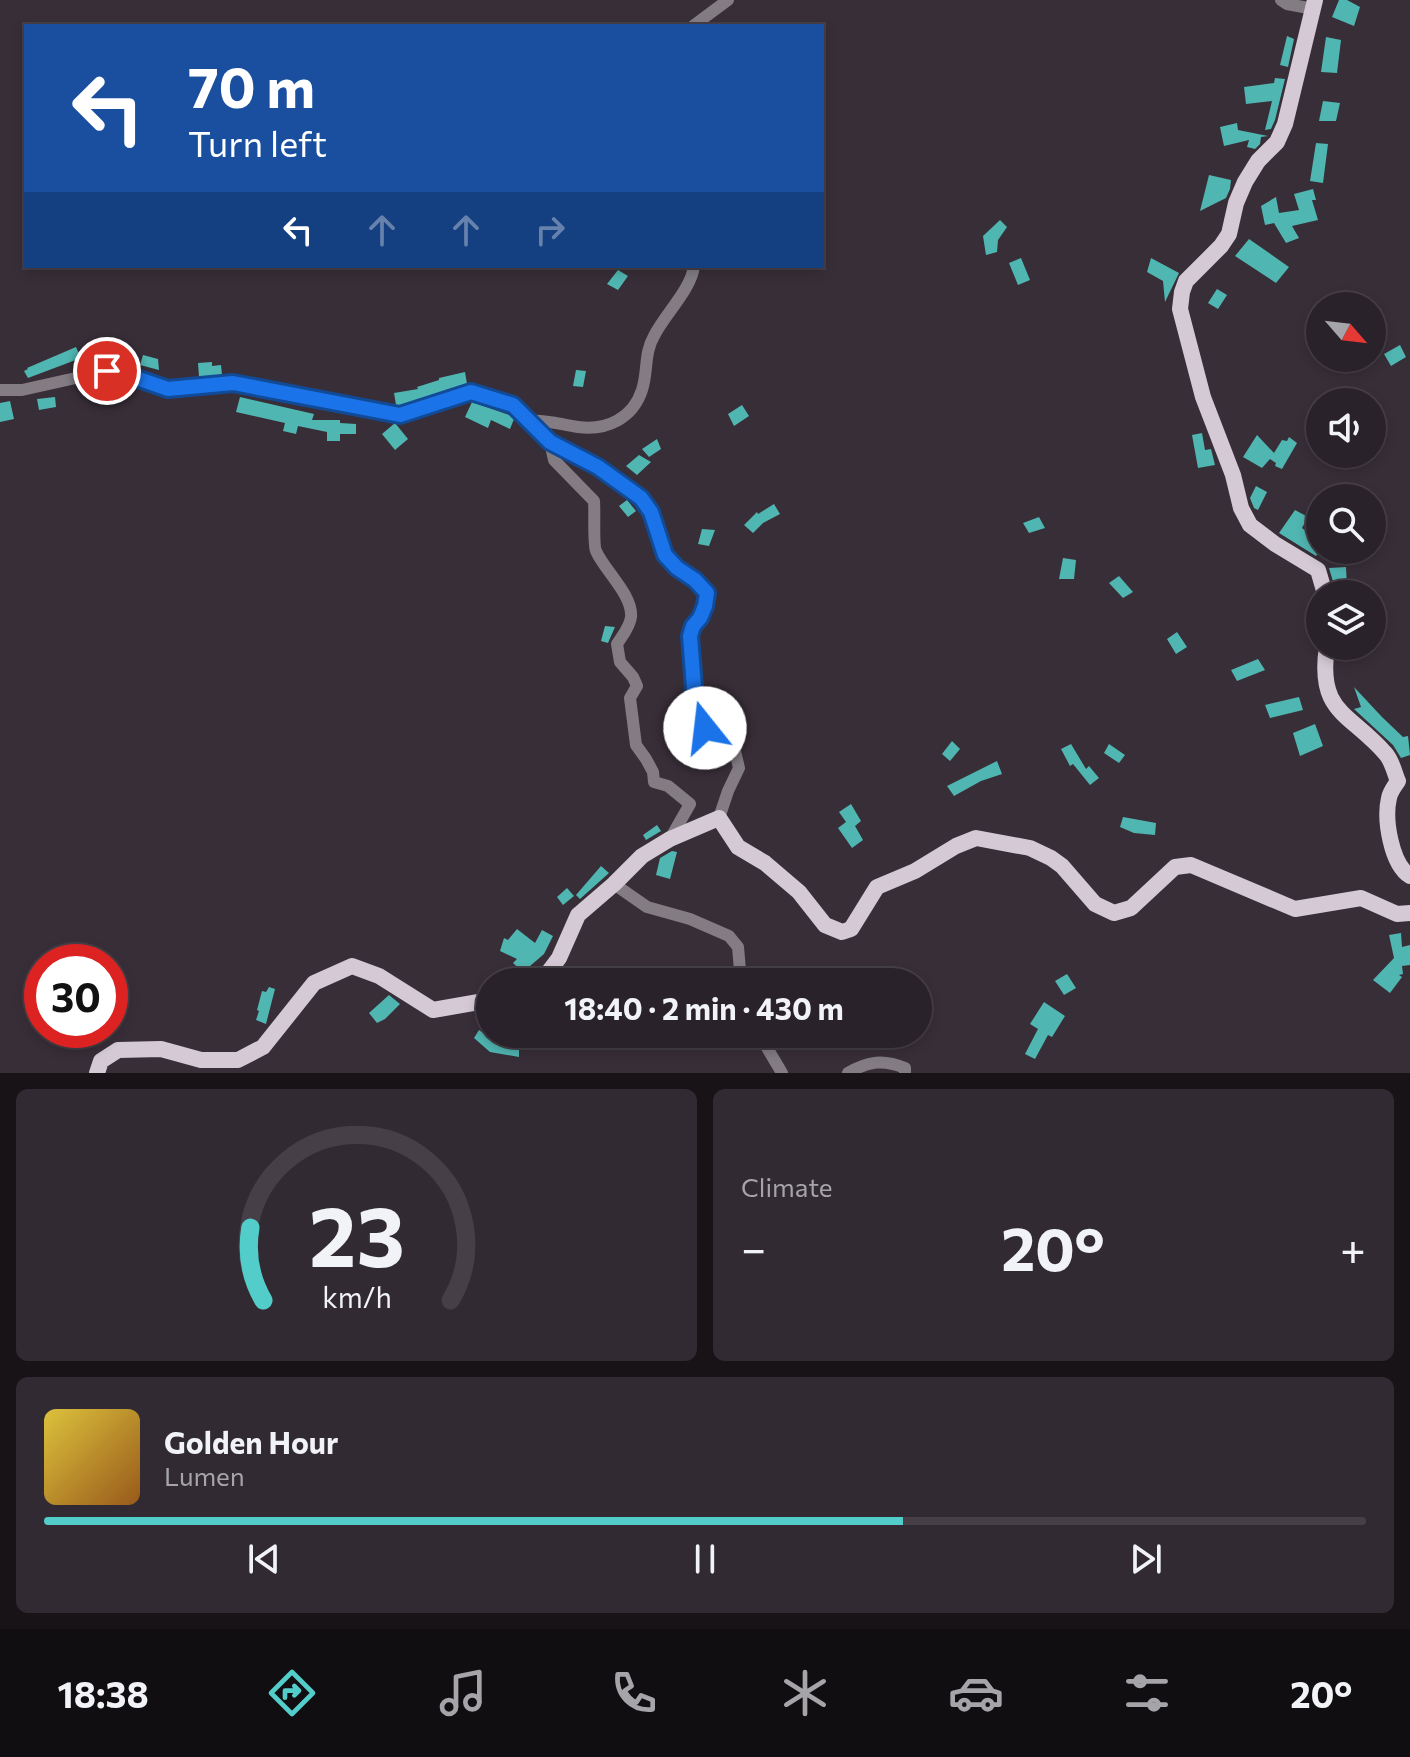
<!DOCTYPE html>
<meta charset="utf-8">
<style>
:root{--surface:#2a222a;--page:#322a32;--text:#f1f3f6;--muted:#a5a4a8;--line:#463f47;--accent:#53cdc9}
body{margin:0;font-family:Commissioner,sans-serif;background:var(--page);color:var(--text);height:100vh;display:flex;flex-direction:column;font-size:30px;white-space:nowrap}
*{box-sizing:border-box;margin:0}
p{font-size:26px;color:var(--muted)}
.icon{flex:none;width:44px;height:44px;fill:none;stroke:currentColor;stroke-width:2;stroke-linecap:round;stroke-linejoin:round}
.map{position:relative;height:1073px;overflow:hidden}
.drawer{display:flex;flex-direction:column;gap:16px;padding:16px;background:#171317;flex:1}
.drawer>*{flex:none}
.hud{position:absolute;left:24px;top:24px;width:800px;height:244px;border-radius:0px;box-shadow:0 4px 12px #0003,0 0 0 2px var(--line);background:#1a4fa0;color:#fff;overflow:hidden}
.needle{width:52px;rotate:118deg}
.buttons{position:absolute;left:1306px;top:292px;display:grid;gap:16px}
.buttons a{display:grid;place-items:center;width:80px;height:80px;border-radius:50%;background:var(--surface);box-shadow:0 4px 12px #0003,0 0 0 2px var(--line);font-size:40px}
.speed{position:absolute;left:24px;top:944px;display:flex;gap:16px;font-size:40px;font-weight:700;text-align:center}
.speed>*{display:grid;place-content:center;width:104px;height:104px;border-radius:50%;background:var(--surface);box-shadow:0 4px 12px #0003,0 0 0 2px var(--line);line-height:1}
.speed .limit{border:12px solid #d22;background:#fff;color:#111}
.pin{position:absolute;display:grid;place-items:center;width:68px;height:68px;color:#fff;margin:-34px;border:4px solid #fff;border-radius:50%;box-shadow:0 2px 8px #0007}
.me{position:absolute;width:88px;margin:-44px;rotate:344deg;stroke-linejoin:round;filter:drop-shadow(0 0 6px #0008)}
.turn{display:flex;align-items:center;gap:28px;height:168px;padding:0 32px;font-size:36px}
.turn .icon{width:104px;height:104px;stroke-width:2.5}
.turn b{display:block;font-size:56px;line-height:68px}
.lanes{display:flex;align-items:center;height:76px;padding:0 32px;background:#0003;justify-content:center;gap:40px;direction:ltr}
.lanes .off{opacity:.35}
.big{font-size:60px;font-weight:700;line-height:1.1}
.drawer .card{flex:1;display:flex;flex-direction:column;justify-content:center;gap:12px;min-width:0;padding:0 28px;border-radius:12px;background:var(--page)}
.drawer .dial{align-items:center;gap:0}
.dial svg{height:208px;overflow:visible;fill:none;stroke:var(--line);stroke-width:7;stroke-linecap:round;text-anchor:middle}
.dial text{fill:var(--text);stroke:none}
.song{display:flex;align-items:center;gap:24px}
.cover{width:96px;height:96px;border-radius:12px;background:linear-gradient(135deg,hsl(50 70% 55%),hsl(30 70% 35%))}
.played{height:8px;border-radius:4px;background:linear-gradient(90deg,var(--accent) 65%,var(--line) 65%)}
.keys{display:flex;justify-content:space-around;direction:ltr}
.heat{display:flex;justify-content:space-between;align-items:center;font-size:44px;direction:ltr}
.drawer .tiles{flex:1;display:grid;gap:16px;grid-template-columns:1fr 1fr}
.card:last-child{grid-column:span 2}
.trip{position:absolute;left:476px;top:968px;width:456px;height:80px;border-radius:40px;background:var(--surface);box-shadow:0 4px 12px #0003,0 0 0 2px var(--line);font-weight:700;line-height:80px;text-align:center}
.dock{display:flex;height:128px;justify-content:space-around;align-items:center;background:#110e11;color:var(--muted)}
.dock .icon{width:56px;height:56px}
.dock .selected{color:var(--accent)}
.dock b{font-size:36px;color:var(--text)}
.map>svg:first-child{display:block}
.building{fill:#50b6b2}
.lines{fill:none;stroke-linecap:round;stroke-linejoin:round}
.minor{stroke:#837d83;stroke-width:12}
.major{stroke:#d4c9d4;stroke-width:16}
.route-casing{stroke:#114b97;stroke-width:20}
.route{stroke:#1a73e8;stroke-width:14}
</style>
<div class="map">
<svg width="1410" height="1073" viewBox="0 0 1410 1073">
<rect width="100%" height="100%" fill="#382e38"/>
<path class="building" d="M1339 0H1347L1360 7 1354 26 1332 17Z
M1287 36 1294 39 1288 67 1280 65Z
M1326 37 1341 40 1337 73 1321 72Z
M1275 78 1285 79 1275 120 1271 129 1265 130 1272 101 1246 104 1244 87 1274 83Z
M1323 101 1340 103 1336 121H1319Z
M1237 123 1238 130 1268 136 1261 137 1260 144 1255 149 1247 147 1249 140 1224 146 1220 127Z
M1316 143 1328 144 1323 183 1310 181Z
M1209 175 1231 180 1230 189 1226 198 1200 211Z
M1313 189 1316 200H1312L1318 220 1292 226 1299 238 1286 243 1274 223 1265 225 1261 206 1276 197 1279 213 1299 210 1294 194Z
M1000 220 1007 227 998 240 997 252 986 255 983 236Z
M1249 239 1289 267 1276 283 1235 256Z
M1021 258 1030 280 1018 285 1009 263Z
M1151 258 1179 273 1165 302 1163 281 1147 272Z
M618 270 628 276 618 290 607 284Z
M1217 289 1227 295 1218 309 1208 303Z
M1400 345 1406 357 1391 366 1384 354Z
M76 347 81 358 28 378 24 371 28 369 27 368Z
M143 355 158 359 159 370 140 365Z
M212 362V366L221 365 222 375 199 377 198 363Z
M576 370 586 371 583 387 573 386Z
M465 372 467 384 399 406 396 405 394 393 418 389 417 387 439 380V378Z
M55 397 56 407 39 410 37 399Z
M240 397 314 414 312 420H340V423L356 424V434H340V441H327V432L298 426 296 434 283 431 285 423 236 412Z
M10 401 14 419 0 422V403Z
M472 402 512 416 514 419 510 429 491 420 488 428 465 417Z
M742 405 749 416 734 426 728 414Z
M395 423 408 439 395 450 382 434Z
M1202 433 1205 450 1211 449 1215 465 1198 468 1192 435Z
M1257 435 1274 453 1282 440 1287 441 1289 437 1297 443 1282 469 1275 466 1276 463 1270 459 1262 468 1243 457Z
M657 439 661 449 649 457 642 449Z
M639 455 651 462 637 475 626 466Z
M1256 486 1267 492 1258 510 1254 508 1250 498Z
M627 500 636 511 628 517 619 506Z
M774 504 780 514 763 523 753 533 744 525 757 512 758 514Z
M1295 510 1308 517 1302 528 1320 542V551L1316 556 1279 533Z
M1039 517 1045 528 1029 533 1023 523Z
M702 529 715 530 709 546 698 544Z
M1063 558 1076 560 1074 579H1059Z
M1346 567 1347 587 1335 588 1329 568Z
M1119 576 1133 592 1123 598 1109 583Z
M605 626 615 627 608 643 601 641Z
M1177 632 1187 647 1176 654 1167 639Z
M1258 659 1265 670 1237 681 1231 670Z
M1354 687 1382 717 1403 737 1408 736 1410 755 1401 758 1393 745 1354 709 1361 707Z
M1299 697 1303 710 1270 718 1265 705Z
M1315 724 1323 746 1300 756 1293 733Z
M952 741 960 749 950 761 942 754Z
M1071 744 1086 769 1089 766 1099 778 1090 785 1073 764 1070 766 1061 749Z
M1109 744 1125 755 1119 763 1104 753Z
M997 761 1002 774 981 781 954 796 947 786Z
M851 804 861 821 855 826 863 840 852 848 838 828 846 822 839 812Z
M1123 817 1156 823 1155 835 1134 833 1120 827Z
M657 825 661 831 646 840 643 835Z
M672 851 677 852 670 879 656 875 660 858Z
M601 866 609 873 580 899 576 895Z
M567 888 574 896 563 905 557 897Z
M517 929 535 943 542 930 553 936 544 954 523 972 513 963 517 959 500 951 504 938 508 940Z
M1401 933 1402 947 1410 945V965L1402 966 1403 974 1399 975 1402 977 1390 993 1373 980 1394 958 1389 935Z
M1067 974 1076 988 1064 995 1055 981Z
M269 987 275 989 266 1024 256 1020 259 1011 257 1010 262 991 266 992Z
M389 995 400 1004 385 1019 377 1023 369 1013Z
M1044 1002 1065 1016 1052 1037 1048 1035 1035 1059 1025 1054 1038 1029 1030 1024Z
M479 1030 489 1037 507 1040 506 1034H519V1057L490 1052 474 1038Z"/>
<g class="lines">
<path class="minor" d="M1281 0 1287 4 1314 9
M693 26 728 0
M0 390H22L107 371 122 373 168 389 233 383 400 415 471 392 513 405 550 442 598 467 641 498 651 512 665 555 677 568 695 580 707 593C706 602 705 610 700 617 696 623 692 625 691 633 688 646 694 714 701 725 708 736 722 745 735 751L739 768 728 791 719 818
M529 421C546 419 562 425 578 427 607 431 633 418 642 390 648 372 644 353 654 336 665 314 691 290 694 266
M550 442 554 460 594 501C595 511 593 545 596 551 604 570 633 595 631 617 630 627 622 636 617 644L620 662 633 677 637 686 630 698 636 745 646 759 653 772 654 782 668 786 690 804 670 839
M614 884 647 907 690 919 729 936 738 947 741 982
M759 1034 782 1073
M848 1073C868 1061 884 1059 905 1068V1073"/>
<path class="major" d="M1315 0 1285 124 1277 142 1258 161 1245 182 1236 203 1229 234 1221 246 1186 281 1182 292 1180 309 1203 397 1233 475 1241 508 1250 525 1275 544 1318 570 1325 594
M1327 646C1317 713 1349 712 1385 753 1392 760 1394 772 1398 781 1394 787 1390 792 1389 798 1384 819 1391 864 1410 876
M541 982 559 958 578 915 614 884 642 856 670 839 719 818 738 847 765 863 799 892 825 925 842 932 851 929 877 887 915 871 956 846 976 838 1030 848 1051 858 1062 866 1095 904 1114 913 1131 908 1175 867 1191 865 1295 909 1361 898 1397 914 1410 913
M97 1073 101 1061 118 1050 161 1049 201 1060H238L263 1047 314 983 352 966 379 976 433 1010 490 1000"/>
</g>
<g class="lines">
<defs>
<path id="route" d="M107 371 122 373 168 389 233 383 400 415 471 392 513 405 550 442 598 467 641 498 651 512 665 555 677 568 695 580 707 593 705 606 700 618 693 626 690 636 695 700 700 724 705 728"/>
</defs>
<use href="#route" class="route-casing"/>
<use href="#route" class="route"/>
</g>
</svg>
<div class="buttons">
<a><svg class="needle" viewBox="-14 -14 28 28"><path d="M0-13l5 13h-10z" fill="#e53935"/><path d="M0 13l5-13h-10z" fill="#a5a4a8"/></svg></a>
<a><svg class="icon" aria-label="sound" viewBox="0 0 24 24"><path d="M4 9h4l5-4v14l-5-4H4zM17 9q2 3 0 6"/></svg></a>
<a><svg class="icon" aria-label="search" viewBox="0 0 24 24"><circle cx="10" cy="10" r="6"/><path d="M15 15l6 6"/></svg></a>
<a><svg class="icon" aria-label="layers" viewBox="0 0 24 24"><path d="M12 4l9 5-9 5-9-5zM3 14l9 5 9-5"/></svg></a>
</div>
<div class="speed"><div class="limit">30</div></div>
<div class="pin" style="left:107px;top:371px;background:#d93025"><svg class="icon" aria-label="arrive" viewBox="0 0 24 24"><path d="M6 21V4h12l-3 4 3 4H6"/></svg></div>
<svg class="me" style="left:705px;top:728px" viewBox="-20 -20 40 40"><circle r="19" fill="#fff"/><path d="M0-13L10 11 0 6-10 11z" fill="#1a73e8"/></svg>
<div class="trip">18:40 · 2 min · 430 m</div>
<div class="hud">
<div class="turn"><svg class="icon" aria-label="left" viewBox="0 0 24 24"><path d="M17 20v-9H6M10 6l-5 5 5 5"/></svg><div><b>70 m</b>Turn left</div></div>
<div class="lanes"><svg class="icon" aria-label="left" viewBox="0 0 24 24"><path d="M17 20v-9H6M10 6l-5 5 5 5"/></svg><svg class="icon off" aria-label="ahead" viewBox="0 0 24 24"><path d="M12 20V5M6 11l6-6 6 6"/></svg><svg class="icon off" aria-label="ahead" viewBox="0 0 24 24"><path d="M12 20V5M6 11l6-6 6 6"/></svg><svg class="icon off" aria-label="right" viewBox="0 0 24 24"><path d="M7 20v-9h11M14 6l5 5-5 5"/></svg></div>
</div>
</div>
<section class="drawer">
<div class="tiles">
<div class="card dial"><svg viewBox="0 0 100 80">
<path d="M14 69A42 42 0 1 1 86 69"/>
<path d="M14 69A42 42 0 0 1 9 41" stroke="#53cdc9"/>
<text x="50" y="56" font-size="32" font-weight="700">23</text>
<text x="50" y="72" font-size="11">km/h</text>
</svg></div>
<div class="card"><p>Climate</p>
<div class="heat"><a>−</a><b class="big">20°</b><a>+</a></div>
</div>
<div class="card">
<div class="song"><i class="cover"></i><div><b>Golden Hour</b><p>Lumen</p></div></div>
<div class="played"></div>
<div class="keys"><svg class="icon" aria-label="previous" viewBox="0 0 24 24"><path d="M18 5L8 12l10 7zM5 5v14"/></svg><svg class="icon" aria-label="pause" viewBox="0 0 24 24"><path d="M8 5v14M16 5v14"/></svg><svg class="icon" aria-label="next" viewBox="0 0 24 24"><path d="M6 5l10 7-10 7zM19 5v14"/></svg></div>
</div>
</div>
</section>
<nav class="dock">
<b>18:38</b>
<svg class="icon selected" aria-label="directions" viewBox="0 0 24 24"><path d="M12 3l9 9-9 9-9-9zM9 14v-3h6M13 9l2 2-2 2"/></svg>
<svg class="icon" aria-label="music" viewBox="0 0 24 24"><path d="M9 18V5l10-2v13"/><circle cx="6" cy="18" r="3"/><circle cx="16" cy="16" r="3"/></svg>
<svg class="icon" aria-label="phone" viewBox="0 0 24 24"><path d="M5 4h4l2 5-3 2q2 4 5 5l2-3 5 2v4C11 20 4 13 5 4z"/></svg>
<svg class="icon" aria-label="climate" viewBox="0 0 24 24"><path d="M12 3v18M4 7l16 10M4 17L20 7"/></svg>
<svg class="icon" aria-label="car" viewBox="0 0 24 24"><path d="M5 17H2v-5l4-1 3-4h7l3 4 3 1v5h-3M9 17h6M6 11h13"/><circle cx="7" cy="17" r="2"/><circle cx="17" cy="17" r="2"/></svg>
<svg class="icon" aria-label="filters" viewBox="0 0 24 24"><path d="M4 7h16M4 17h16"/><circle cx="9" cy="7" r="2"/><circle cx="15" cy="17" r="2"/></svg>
<b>20°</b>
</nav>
